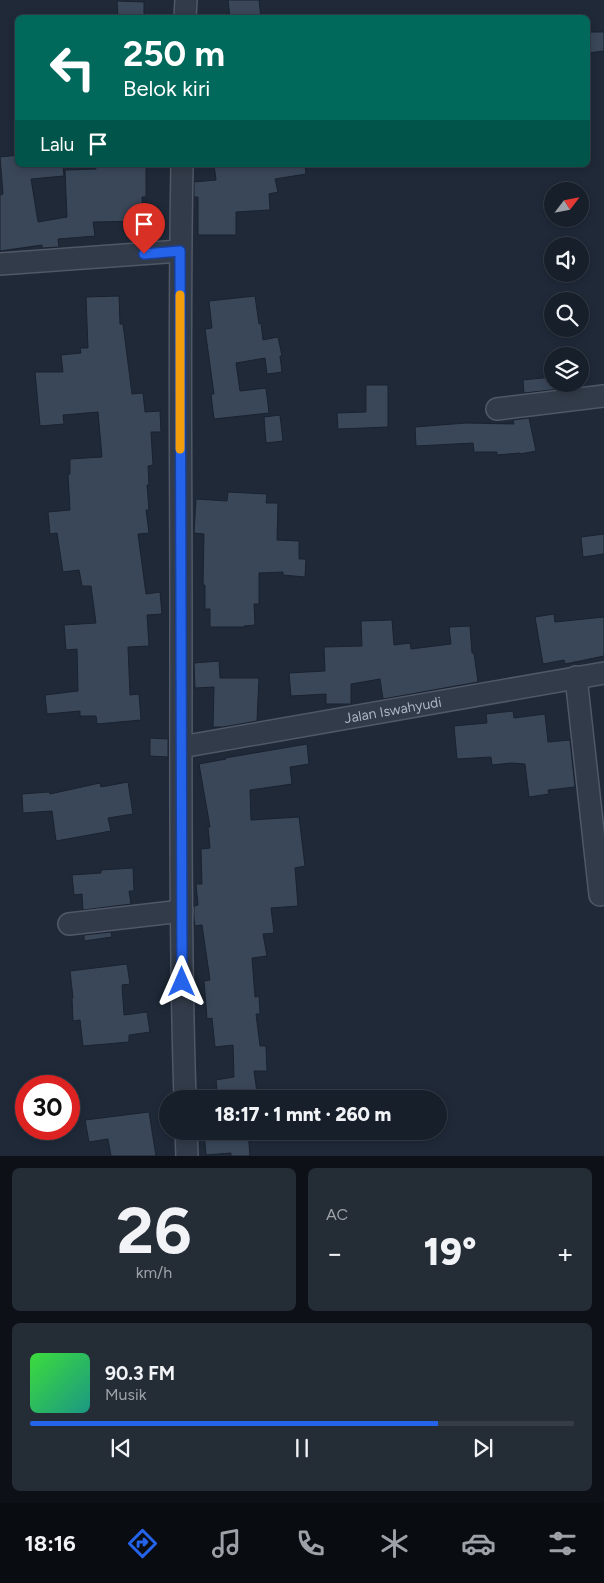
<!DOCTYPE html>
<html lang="id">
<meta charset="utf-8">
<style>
:root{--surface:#171f2a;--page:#242c36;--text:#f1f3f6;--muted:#9ea2a8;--line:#363d47;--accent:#2563eb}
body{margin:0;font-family:Figtree,sans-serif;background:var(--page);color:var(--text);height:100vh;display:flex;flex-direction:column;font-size:19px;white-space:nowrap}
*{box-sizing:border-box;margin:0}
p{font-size:16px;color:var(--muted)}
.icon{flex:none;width:28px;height:28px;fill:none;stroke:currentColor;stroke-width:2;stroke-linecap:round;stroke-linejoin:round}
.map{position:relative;height:1156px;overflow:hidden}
.details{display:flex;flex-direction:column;gap:12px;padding:12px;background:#0d1117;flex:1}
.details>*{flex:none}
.top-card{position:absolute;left:15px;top:15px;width:575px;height:152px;border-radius:8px;box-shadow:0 2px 8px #0003,0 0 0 1px var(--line);background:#00695c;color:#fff;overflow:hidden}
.needle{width:32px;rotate:58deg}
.buttons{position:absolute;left:544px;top:182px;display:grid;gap:10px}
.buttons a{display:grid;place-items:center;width:45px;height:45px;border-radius:50%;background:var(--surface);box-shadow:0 2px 8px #0003,0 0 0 1px var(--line);font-size:25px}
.speed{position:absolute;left:15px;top:1075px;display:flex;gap:10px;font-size:25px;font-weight:700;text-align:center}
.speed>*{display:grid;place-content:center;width:65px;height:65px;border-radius:50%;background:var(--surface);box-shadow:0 2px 8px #0003,0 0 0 1px var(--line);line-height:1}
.speed .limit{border:8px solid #d22;background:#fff;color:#111}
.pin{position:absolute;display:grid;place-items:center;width:42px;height:42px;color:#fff;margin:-51px -21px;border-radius:50% 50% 50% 0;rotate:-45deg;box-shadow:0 0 5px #0007}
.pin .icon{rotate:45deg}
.me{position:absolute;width:55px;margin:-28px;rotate:0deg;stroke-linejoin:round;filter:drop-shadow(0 0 4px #0008)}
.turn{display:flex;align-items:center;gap:18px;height:105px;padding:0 25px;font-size:22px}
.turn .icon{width:65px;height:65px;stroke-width:2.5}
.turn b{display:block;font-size:35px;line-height:42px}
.then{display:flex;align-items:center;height:48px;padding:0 25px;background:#0003;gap:10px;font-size:19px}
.big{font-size:38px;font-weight:800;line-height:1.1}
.details .tile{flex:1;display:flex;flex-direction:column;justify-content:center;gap:8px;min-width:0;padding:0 18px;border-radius:8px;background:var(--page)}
.details .dial{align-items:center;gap:0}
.dial b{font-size:65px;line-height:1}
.song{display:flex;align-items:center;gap:15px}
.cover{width:60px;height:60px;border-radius:8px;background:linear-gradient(135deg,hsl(120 70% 55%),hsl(170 70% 35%))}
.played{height:5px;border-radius:2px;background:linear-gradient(90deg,var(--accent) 75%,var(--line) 75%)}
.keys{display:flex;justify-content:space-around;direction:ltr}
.heat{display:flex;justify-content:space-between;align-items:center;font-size:28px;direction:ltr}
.details .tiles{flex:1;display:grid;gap:12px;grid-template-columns:1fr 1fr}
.tile:last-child{grid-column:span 2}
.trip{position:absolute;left:159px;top:1090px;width:288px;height:50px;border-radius:25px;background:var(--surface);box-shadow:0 2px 8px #0003,0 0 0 1px var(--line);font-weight:800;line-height:50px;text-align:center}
.menu{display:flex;height:80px;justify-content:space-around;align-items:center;background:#090c11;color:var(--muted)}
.menu .icon{width:35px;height:35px}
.menu .active{color:var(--accent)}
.menu b{font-size:22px;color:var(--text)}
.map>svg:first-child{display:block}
.building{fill:#3a4759;stroke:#1a222f}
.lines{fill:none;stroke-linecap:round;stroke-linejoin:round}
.minor-casing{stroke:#505867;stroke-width:24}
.minor{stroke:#323b49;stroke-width:21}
.route-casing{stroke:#184099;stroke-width:12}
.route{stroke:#2563eb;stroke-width:9}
.slow{stroke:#f59e0b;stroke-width:9}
.labels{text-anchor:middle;stroke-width:5;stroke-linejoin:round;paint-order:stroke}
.street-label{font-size:14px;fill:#acb5c6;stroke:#18202d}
</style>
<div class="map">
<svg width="604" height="1156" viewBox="0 0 604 1156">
<rect width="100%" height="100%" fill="#1f2938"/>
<path class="building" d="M228 0H259L261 18H230Z
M117 1 144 2V18H118Z
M588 32H604V51L588 53Z
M18 155V165H63L64 176 31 179 38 222 67 217 65 170 96 169 95 165H146V197H142L143 221 93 222 95 236 58 239 59 247 42 248V245L0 251V195L3 194 0 157Z
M214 165H305L306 174 275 179 278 192 269 194 270 210 236 212V235H198V197H194V182L216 180Z
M119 296 120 324H123L132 394 143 393 145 412 160 411 161 432H151L153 465 148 466 149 485H147L149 510H146L149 533 138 534 146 594 160 592 162 614 147 615 149 646 128 647 130 695 139 694 141 720 97 724 96 716H80V711L47 714 45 695 78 691 77 649 66 650 64 625 96 623 91 586H82L79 570 63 572 57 533 50 534 48 512 70 510 68 474H70V459L102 457 98 412 63 415 64 424 40 426 35 372H63L61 355 81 353 80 348H88L86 297Z
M255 296 259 324 261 323 263 340 278 337 282 356H280L282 372 267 374 265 358 236 363 240 391 266 388 269 413 214 419 211 394H214L205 329 212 328 209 301Z
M552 377V384H560V389L524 393 523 380Z
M366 385H388V427L338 429 337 413 366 412Z
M280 415 283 441 266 443 264 417Z
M529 418 536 451 520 454V453L497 455V452H474L473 443 416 446 415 427 466 423 514 424 513 420Z
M228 492 267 494 266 503H278L277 540 299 541V559H306L305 577 283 575V572L259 573V604H254L255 625 244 626V627H210V609H205V585H203L204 534 194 533 196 499 227 501Z
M604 534V554L583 557 581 537Z
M554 614 555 622 604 617V656L565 664 564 660 543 664 535 617Z
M392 620 394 645 410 643 411 649 451 644 449 627 470 626 472 653H474L478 682 383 699 380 679 351 684V704H326V694L291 696 289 673 325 671 324 647 362 646 361 621Z
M219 661 220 678H259L257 721 223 727H213L214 687 195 688 194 663Z
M513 711 514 718 545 714 548 742 570 740 575 787 548 790 549 794 529 797 525 764 511 763 492 765 491 757 457 759 454 726 487 723 486 714Z
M150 738 168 739V757L150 756Z
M307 744 309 764 290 767 292 784 250 790 251 820 299 817 305 866 295 868 298 906 271 908 274 933 263 934 267 956 252 958 255 997 259 996 260 1014H256L260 1046H266L267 1071H254L258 1099H218L216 1080 234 1077 233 1045 215 1047 212 1018 207 1019 204 981 210 980 202 925 195 926 194 919V906L198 905 196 884H202L201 849 210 848 208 827H210L199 764 226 759 225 758Z
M128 782 133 814 108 818 111 831 56 841 52 811 23 813 22 794 49 792 50 794 100 783 101 787Z
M133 868 134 891H129L131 904 83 910 82 894 74 895 72 875 101 873V870Z
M111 932 112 937 84 941V935Z
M127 964 130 984 122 985 124 1015 147 1012 150 1032 129 1035V1042L83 1046 80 1020 73 1021 72 998H73L70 971Z
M149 1112 156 1156H111L108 1139 89 1142 85 1120Z
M204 1131H248L250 1156H231V1153L206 1155Z"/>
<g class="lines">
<defs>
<g id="minor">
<path d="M185 18 186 0"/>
<path d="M182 165C179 317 181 468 181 620 181 780 180 939 185 1099"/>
<path d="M0 264 180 251"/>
<path d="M497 409 604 396"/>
<path d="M576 677 600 895"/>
<path id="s1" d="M181 747 604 673"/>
<path d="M69 924 182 911"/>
<path d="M186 1131 187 1156"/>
</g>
</defs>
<use href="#minor" class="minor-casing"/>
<use href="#minor" class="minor"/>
</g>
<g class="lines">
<defs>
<path id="route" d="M144 254 180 251 182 982"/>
</defs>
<use href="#route" class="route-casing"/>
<use href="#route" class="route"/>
<path class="slow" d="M180 295V449"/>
</g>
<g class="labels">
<g class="street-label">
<text dy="5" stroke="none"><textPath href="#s1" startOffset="215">Jalan Iswahyudi</textPath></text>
</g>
</g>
</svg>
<div class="buttons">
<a><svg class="needle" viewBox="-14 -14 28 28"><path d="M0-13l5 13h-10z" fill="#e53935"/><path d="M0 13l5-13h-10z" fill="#9ea2a8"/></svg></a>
<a><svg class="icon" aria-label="sound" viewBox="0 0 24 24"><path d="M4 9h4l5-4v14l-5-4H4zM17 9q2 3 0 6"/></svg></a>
<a><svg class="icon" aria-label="search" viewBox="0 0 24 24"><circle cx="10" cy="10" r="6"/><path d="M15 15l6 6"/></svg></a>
<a><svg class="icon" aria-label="layers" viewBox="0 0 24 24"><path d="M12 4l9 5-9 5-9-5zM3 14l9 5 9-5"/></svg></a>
</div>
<div class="speed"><div class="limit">30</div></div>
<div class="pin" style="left:144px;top:254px;background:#d93025"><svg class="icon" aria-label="arrive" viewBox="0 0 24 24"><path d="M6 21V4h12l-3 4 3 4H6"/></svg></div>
<svg class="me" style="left:182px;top:982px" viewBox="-20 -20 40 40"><path d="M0-17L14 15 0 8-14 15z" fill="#2563eb" stroke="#fff" stroke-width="4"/></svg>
<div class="trip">18:17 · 1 mnt · 260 m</div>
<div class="top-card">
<div class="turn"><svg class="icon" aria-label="left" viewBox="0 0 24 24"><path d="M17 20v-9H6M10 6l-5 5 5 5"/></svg><div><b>250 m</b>Belok kiri</div></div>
<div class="then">Lalu<svg class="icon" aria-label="arrive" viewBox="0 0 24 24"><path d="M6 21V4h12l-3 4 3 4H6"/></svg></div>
</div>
</div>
<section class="details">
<div class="tiles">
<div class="tile dial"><b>26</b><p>km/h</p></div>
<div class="tile"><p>AC</p>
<div class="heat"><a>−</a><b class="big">19°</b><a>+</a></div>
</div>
<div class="tile">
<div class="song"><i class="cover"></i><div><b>90.3 FM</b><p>Musik</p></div></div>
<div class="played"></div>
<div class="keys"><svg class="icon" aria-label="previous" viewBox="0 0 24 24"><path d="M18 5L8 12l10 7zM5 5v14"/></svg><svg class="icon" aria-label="pause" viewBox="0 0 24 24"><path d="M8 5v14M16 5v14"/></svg><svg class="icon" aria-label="next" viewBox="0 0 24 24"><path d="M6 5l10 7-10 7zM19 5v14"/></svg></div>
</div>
</div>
</section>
<nav class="menu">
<b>18:16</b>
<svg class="icon active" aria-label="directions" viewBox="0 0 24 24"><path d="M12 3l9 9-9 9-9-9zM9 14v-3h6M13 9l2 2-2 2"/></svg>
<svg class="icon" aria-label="music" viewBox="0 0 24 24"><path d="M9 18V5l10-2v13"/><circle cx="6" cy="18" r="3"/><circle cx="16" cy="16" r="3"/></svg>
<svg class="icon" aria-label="phone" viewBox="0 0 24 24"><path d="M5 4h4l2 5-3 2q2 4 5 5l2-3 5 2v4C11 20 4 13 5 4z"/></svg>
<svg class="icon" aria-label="climate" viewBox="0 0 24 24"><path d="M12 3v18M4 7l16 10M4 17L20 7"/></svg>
<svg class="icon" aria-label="car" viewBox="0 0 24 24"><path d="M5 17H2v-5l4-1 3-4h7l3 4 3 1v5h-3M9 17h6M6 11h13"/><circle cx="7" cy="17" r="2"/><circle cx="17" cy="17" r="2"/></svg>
<svg class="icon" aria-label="filters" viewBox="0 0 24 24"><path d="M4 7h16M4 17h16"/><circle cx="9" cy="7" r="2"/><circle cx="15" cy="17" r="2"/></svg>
</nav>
